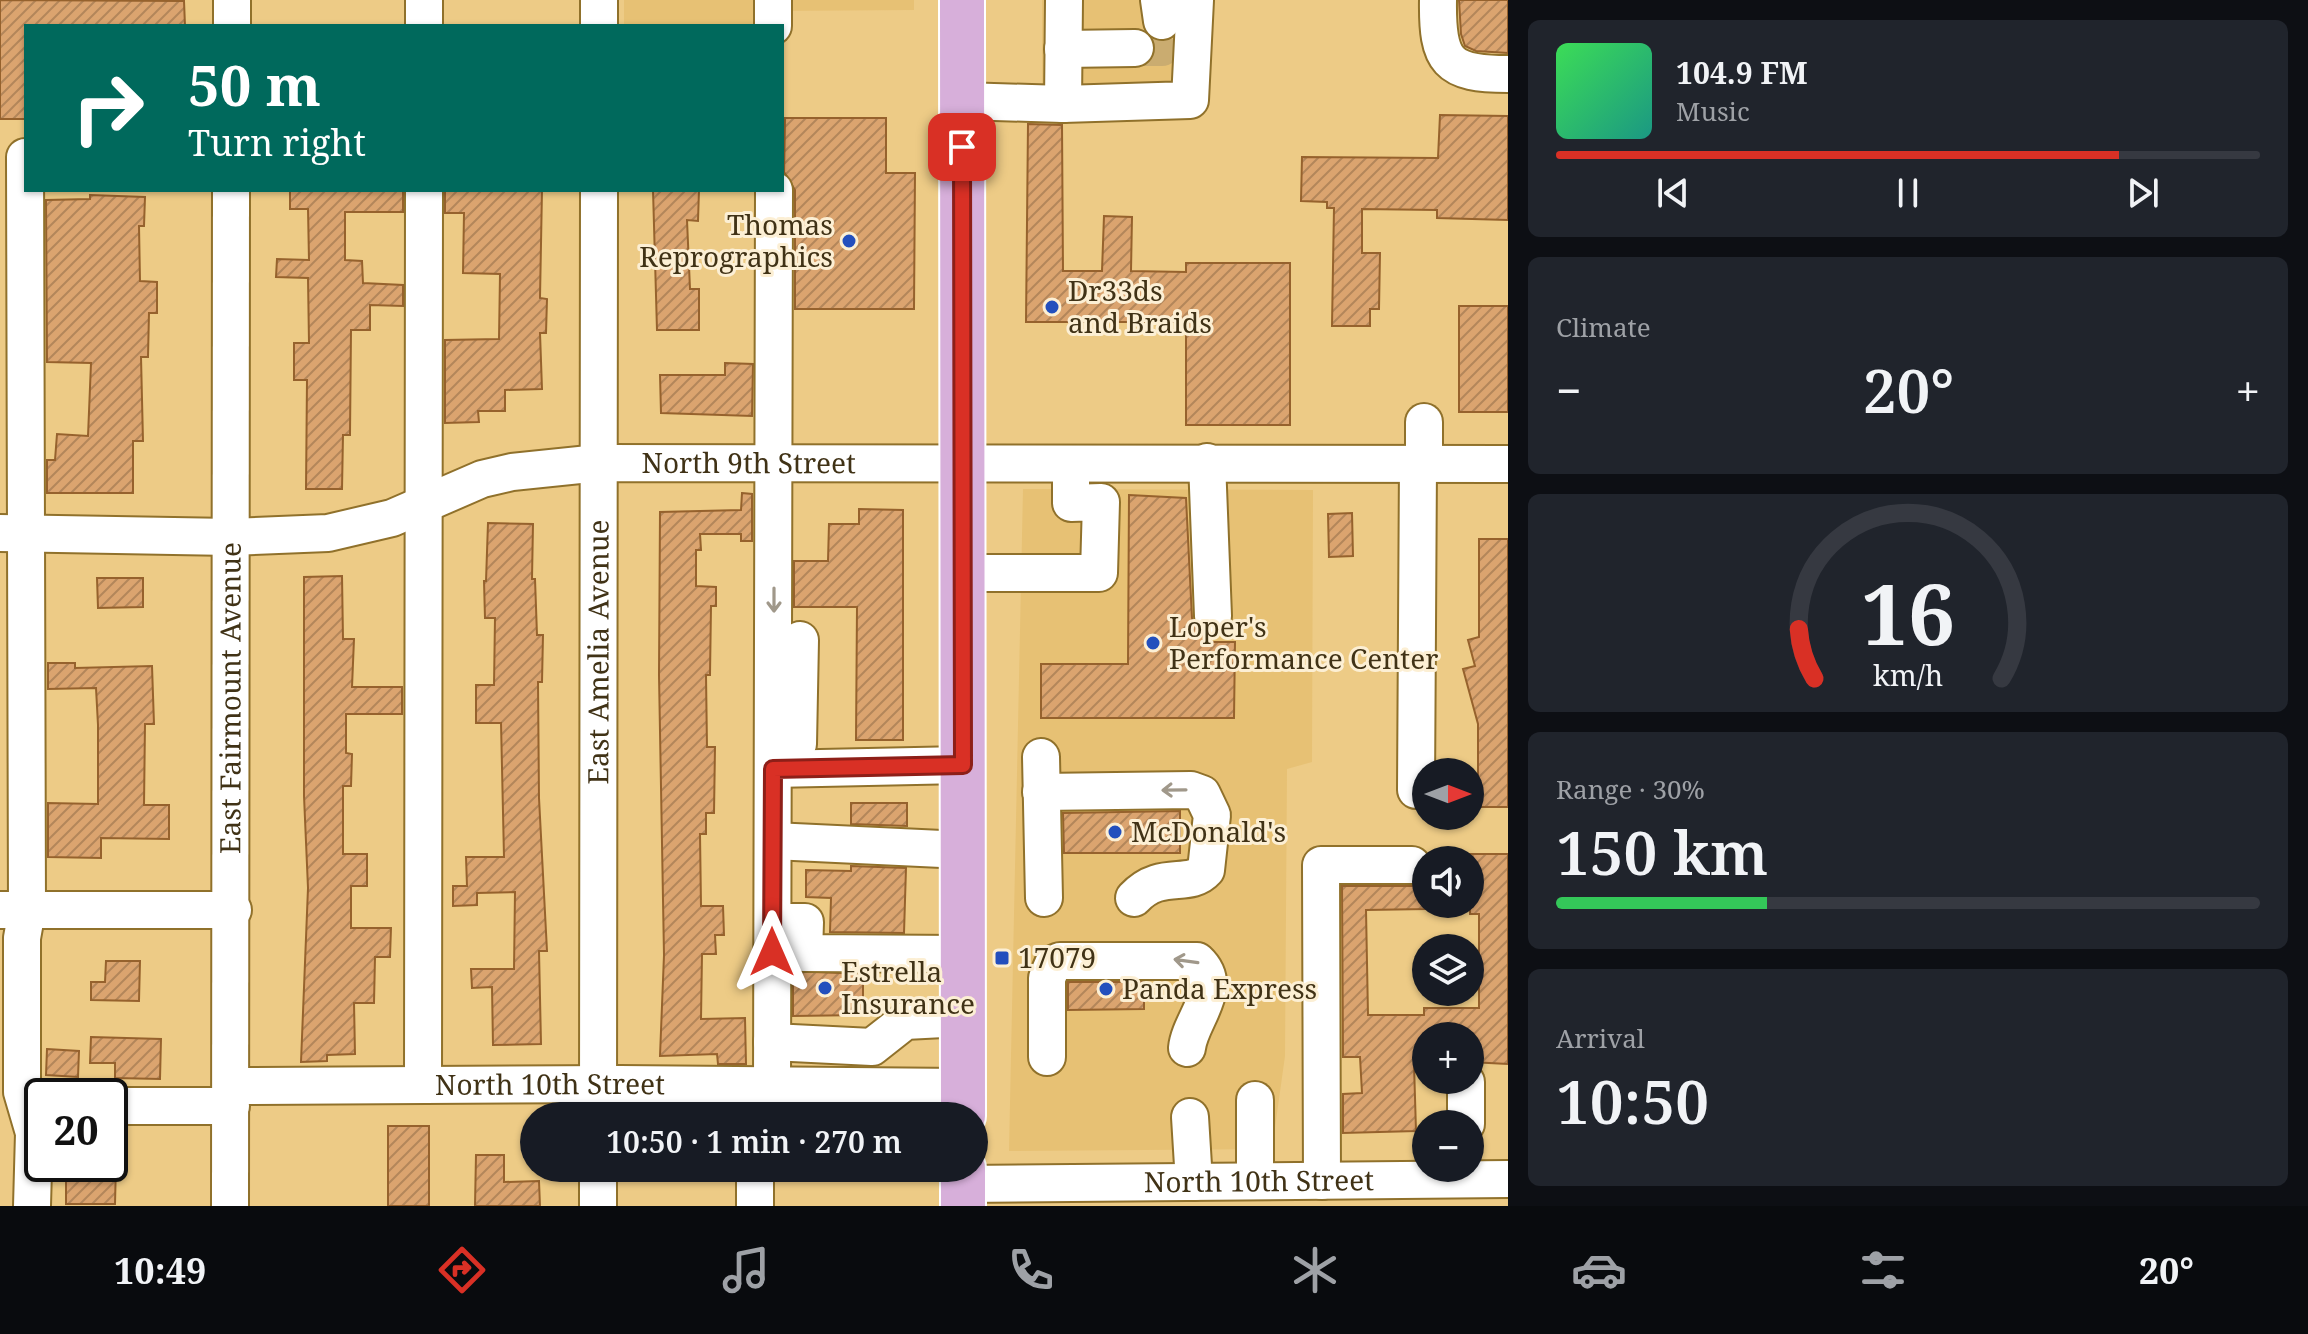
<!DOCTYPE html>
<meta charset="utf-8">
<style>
:root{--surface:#171b24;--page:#20242c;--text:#f1f3f6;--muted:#9ea1a6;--line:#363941;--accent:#d93025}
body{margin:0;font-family:"Noto Serif",serif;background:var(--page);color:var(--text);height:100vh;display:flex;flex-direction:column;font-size:30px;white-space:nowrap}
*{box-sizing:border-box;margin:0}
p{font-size:26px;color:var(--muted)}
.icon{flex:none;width:44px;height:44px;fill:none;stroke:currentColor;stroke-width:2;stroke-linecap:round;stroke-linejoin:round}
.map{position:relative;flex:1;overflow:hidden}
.side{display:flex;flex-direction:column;gap:20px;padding:20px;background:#0d0f14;width:800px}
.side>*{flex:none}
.guide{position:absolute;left:24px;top:24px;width:760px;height:168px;border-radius:0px;box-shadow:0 2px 6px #0004;background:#00695c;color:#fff;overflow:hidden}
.needle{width:52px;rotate:90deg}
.buttons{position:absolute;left:1412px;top:758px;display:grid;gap:16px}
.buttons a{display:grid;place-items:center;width:72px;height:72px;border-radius:50%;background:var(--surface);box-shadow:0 2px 6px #0004;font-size:40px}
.speed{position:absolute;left:24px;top:1078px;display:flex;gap:16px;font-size:40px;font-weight:700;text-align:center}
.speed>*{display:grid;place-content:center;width:104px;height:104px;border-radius:50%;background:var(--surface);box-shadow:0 2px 6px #0004;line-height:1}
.speed .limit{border:4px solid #111;border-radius:12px;background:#fff;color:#111}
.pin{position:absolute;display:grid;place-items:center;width:68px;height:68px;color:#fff;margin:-34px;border-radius:16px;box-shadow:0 4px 12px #0006}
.me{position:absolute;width:88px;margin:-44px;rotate:0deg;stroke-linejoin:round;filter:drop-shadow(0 0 6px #0008)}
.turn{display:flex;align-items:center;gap:28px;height:168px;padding:0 32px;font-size:36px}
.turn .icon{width:104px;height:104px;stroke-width:2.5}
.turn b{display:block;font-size:56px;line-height:68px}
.big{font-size:60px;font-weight:600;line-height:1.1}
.side .tile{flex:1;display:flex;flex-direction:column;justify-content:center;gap:12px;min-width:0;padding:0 28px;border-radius:12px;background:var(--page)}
.side .dial{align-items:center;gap:0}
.dial svg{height:208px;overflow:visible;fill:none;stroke:var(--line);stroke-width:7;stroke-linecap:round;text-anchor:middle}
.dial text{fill:var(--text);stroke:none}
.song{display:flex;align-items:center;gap:24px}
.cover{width:96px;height:96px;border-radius:12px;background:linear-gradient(135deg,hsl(130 70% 55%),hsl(170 70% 35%))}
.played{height:8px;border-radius:4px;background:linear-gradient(90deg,var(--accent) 80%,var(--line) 80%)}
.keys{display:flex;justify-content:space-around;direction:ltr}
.heat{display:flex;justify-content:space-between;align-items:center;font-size:44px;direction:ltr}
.charge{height:12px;border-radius:6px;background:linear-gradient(90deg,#34c759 30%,var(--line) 0)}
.trip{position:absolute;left:520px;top:1102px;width:468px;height:80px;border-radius:40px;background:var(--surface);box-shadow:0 2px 6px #0004;font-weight:600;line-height:80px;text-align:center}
.tab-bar{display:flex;height:128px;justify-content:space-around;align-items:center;background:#090b0e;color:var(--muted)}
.tab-bar .icon{width:56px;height:56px}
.tab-bar .active{color:var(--accent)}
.tab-bar b{font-size:36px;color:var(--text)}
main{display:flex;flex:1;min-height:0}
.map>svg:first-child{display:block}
.built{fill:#e7c174}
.building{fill:url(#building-hatch);stroke:#96622d;stroke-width:2}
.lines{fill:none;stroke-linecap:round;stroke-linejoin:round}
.minor-tunnel{stroke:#caac70;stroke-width:36;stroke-dasharray:36 18;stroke-linecap:butt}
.minor-casing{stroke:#90712b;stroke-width:40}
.major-casing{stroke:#fff;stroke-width:48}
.minor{stroke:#fff;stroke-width:36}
.major{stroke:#d7afda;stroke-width:44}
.oneway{stroke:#a0988a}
.route-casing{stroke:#8d1f18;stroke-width:20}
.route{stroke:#d93025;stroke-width:14}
.poi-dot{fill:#234fbd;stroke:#fcefd4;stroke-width:3}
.labels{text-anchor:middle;stroke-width:6;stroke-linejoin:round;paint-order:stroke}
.poi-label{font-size:28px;fill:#403216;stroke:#fcefd4;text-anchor:start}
.street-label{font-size:28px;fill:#403216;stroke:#fcefd4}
</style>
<main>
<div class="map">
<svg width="1508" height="1206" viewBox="0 0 1508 1206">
<defs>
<pattern id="building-hatch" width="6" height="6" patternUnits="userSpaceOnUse" patternTransform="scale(2)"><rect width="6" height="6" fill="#dba46f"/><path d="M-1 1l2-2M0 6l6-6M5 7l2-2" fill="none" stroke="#b3865a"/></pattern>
</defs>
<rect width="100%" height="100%" fill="#edcb86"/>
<path class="built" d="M624 0H914V10L774 11 773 26H624Z
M1042 0H1204L1198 90 1042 91Z
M1023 489 1313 490 1312 762 1287 769 1285 1056 1272 1149 1009 1151Z"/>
<path class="building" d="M0 0 184 1 185 26H26V119H0Z
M1459 0H1508V53L1476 51 1465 46 1461 34Z
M1440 115 1508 116V220L1437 218V210L1362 209V253H1380L1379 309H1370V326H1332L1334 208H1327V202L1301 201 1302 157 1438 158Z
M785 118H886V173H915L914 309H795V190L784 172Z
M1028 124 1062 125 1063 271H1102L1104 216 1132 217 1131 271 1186 272V263H1290V425H1186V322H1026Z
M290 190H403V212H345V260L362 261 363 283 403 285V306L370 305V330H351L350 435H343L342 489H306L307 380H294V343H309L308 278 276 277 277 259 309 260 308 209H290Z
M445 190H542L540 298 547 299 546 333H540L542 389 505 390V411H478L479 422 445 423V340L499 339 500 274 463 273 464 213H445Z
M653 190H699L698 221 687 220 690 289H699V330H657Z
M90 195 145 197 144 226H139L140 281 157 282V313H149L148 357H141L143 441H133V493H47V460H55L57 434 88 436 91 363 47 362 46 200 90 199Z
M1459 306H1508V412H1459Z
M725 363 753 364 752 416 661 413 660 375H725Z
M742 493 752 494V541H741V534H700L701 550H696V586L716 587V606H711L710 675H706L707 747H715L714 813H706V834H700L701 906H723L724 935H715L716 954H702L701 1019 745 1018 746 1064H718L717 1054 660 1056 664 955 659 675 660 512 741 510Z
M1129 495 1186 498 1192 618 1196 628 1204 635V642H1235L1234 718H1041V664H1128Z
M859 509 903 510V740H856L857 607H794V561H828L829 524H859Z
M1352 513 1353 556 1329 557 1328 514Z
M488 523 533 524 532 579H535L537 635H543L542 682H538L539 798 547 951H539L541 1044 493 1045 492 987 472 988 471 969H514L515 892 477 893V905L453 906V886H467L466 857H504L501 723H476V685H494L495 618H485L484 581H486Z
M1479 539H1508V807H1478V724L1463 669 1475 666 1468 640 1479 637Z
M342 576 343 639H354L352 687H402V714H346V753L352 754 351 786H343V854H367V886H351V928H391L390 957H375L374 1003H354L355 1054 327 1055V1061L301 1062 308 888 304 796V577Z
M97 578H143V607L98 608Z
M48 663H75V668L152 666 154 724H145L144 805H169V839L101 838V858L48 857V803L98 804V725L96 688 48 689Z
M851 803H907V826L851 824Z
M1180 811V853H1064L1063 813Z
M1470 854H1508V1064L1470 1062V1036H1426V1064H1414L1416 1131 1343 1133V1094L1362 1093 1360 1057H1343L1342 886H1412L1426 880V909L1366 910 1368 1015H1424V1008H1479V914H1470Z
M851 866 906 868 904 933 830 932 831 898 806 897V870L851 871Z
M106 961H140L139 1001 91 1000V982H105Z
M793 971 863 974V1015L793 1016Z
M1068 982H1144V1009L1068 1010Z
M91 1037 161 1039 160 1079 115 1078V1063H90Z
M47 1049 79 1051 78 1077 46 1075Z
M388 1126H429V1206H388Z
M476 1155H504V1182L539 1181 540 1206H475Z
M66 1164H116L115 1204H66Z"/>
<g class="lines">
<path class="minor-tunnel" d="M1135 48H1162V21"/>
<defs>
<g id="minor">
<path d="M773 0V26"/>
<path d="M1159 0 1162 21"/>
<path d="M1438 0C1437 62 1447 74 1508 74"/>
<path d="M232 26V0"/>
<path d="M424 26V0"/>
<path d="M599 26V0"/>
<path d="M1063 49 1135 48"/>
<path d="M962 101 1063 104 1190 100 1195 0"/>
<path d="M1063 104 1064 0"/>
<path d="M25 157 27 910 22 938V1092L34 1133 32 1206"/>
<path d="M1207 462 1213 616"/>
<path d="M1424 464V422"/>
<path id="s1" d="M0 533 231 537 328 533 392 518 482 479 512 472 599 463 1508 464"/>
<path d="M963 573H1099L1101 502 1071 503V464"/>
<path d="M798 744 800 640"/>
<path d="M1041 757 1044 898"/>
<path d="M773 769 963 765"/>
<path d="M1416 790 1418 464"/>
<path d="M1041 792 1191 790 1202 794 1212 815 1206 870C1189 889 1161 869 1134 898"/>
<path d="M773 841 963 850"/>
<path d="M0 910H233"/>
<path d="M773 922H805L804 953 963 954"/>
<path d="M772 1042 872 1047 905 1021 963 1018"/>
<path d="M1047 1057V978L1053 964 1060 961H1197C1226 988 1190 1019 1187 1048"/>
<path d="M1466 1082V1124"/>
<path d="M423 1085 424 190"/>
<path id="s2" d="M232 1086 620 1084 963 1087"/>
<path d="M772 1086 774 190"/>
<path d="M1255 1100V1181"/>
<path d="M110 1106H231"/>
<path id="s3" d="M598 1116 599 190"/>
<path d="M1190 1117 1194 1182"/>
<path d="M598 1168V1206"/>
<path d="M755 1168V1206"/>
<path d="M1322 1181 1321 865H1412"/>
<path id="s4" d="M963 1184 1508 1179"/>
<path id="s5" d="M230 1206 231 190"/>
</g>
<path id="major" d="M962 0 963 1116
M963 1168V1206"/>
</defs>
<use href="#minor" class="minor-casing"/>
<use href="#major" class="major-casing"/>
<use href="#minor" class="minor"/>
<use href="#major" class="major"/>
</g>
<defs><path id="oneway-shaft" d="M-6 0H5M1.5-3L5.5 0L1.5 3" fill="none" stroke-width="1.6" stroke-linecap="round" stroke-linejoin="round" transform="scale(2)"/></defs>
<g class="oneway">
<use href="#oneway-shaft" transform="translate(774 600) rotate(90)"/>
<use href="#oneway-shaft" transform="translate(1174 790) rotate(179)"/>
<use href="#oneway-shaft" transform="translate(1186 961) rotate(-172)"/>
</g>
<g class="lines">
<defs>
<path id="route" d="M772 952 773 769 963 765 962 147"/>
</defs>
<use href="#route" class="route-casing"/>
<use href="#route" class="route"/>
</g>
<g class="poi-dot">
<circle cx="849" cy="241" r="8"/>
<circle cx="1052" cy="307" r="8"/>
<circle cx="1153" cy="643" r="8"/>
<circle cx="1115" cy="832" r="8"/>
<rect x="994" y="950" width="16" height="16" rx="4"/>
<circle cx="825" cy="988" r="8"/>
<circle cx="1106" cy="989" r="8"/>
</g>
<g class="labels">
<g class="poi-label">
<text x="833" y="235" text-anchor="end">Thomas<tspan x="833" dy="32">Reprographics</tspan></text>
<text x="1068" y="301">Dr33ds<tspan x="1068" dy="32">and Braids</tspan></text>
<text x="1169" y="637">Loper's<tspan x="1169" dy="32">Performance Center</tspan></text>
<text x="1131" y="842">McDonald's</text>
<text x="1018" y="968">17079</text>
<text x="841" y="982">Estrella<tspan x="841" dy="32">Insurance</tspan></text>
<text x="1122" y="999">Panda Express</text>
</g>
<g class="street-label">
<text dy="10" stroke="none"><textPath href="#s1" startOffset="760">North 9th Street</textPath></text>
<text dy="10" stroke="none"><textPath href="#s3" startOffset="464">East Amelia Avenue</textPath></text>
<text dy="10" stroke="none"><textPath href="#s5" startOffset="508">East Fairmount Avenue</textPath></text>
<text dy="10" stroke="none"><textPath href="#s2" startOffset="318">North 10th Street</textPath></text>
<text dy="10" stroke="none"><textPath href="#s4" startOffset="296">North 10th Street</textPath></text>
</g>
</g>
</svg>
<div class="buttons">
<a><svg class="needle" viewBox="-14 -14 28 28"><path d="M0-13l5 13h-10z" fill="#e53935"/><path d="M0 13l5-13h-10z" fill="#9ea1a6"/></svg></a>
<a><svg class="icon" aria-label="sound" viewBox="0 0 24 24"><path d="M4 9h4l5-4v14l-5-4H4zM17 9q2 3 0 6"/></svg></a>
<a><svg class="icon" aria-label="layers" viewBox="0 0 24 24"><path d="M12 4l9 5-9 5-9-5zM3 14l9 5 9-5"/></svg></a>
<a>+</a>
<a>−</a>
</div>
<div class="speed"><div class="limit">20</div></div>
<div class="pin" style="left:962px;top:147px;background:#d93025"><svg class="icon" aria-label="arrive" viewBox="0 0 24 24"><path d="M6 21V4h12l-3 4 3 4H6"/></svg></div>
<svg class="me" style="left:772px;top:952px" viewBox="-20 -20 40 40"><path d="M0-17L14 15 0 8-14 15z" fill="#d93025" stroke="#fff" stroke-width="4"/></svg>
<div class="trip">10:50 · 1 min · 270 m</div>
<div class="guide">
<div class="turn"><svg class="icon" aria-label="right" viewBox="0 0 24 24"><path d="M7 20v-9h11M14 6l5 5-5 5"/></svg><div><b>50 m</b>Turn right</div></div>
</div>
</div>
<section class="side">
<div class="tile">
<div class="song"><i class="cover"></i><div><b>104.9 FM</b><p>Music</p></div></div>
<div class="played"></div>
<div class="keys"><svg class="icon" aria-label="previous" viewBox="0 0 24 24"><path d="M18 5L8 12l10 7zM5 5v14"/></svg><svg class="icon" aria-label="pause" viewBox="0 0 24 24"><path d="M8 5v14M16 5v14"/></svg><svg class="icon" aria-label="next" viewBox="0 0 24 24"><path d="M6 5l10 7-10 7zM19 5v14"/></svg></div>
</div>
<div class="tile"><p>Climate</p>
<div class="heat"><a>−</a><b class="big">20°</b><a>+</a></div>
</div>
<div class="tile dial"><svg viewBox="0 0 100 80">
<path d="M14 69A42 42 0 1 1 86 69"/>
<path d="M14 69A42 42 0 0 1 8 50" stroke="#d93025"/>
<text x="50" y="56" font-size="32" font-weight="700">16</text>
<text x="50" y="72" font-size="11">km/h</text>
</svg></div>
<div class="tile"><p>Range · 30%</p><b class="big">150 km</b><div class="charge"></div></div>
<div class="tile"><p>Arrival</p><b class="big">10:50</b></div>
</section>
</main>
<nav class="tab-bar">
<b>10:49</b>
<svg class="icon active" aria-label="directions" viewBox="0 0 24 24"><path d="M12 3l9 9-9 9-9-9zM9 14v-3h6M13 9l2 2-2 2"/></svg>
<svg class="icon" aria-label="music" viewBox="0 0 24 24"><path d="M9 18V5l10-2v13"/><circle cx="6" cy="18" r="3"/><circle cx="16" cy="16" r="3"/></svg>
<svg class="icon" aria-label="phone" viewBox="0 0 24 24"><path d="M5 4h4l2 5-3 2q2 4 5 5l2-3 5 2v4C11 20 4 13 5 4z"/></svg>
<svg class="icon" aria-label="climate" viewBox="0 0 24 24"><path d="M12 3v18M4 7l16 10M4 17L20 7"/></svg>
<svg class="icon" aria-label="car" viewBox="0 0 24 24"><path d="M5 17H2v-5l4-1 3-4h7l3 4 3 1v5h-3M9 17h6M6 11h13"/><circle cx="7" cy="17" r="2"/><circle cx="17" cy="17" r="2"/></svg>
<svg class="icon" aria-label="filters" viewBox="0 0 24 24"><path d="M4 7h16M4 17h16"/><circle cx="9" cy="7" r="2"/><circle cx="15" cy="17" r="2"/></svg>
<b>20°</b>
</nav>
